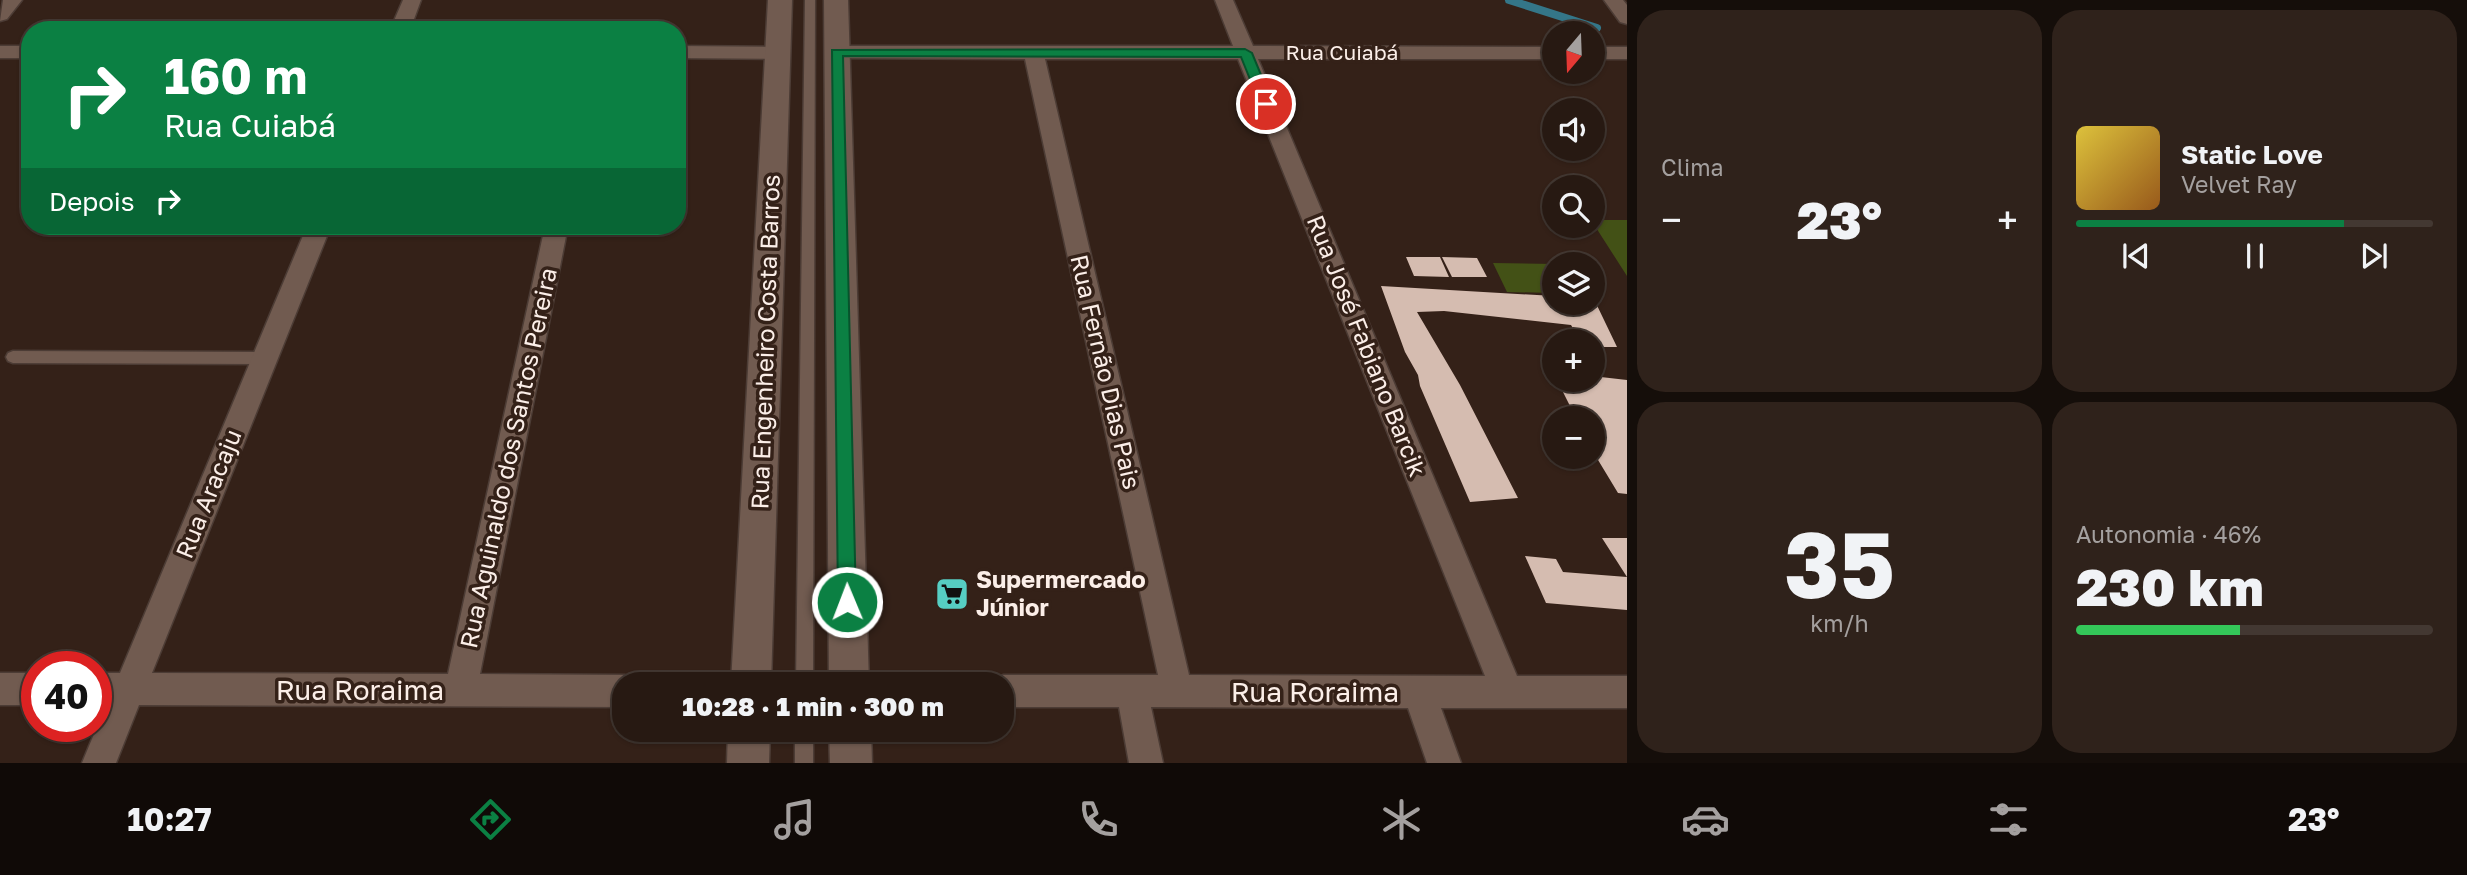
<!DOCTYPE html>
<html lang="pt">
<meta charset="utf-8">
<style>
:root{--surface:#271912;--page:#2f221b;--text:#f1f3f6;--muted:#a4a09f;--line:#433832;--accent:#0b8043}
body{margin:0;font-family:"Golos Text",sans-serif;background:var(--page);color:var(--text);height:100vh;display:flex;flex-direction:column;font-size:26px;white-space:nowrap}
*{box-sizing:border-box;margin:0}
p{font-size:23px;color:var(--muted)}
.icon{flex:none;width:38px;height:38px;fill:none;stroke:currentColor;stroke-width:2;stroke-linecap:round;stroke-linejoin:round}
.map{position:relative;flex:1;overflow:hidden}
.details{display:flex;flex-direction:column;gap:10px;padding:10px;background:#150e0a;width:840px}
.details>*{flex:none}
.guide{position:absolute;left:21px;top:21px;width:665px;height:214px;border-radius:28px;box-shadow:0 2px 5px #0004,0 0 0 2px var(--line);background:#0b8043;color:#fff;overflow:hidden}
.needle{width:46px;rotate:199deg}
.fabs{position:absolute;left:1542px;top:21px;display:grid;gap:14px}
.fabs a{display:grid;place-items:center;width:63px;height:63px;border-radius:50%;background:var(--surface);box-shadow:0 2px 5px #0004,0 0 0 2px var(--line);font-size:35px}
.speed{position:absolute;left:21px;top:651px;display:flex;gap:14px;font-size:35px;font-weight:700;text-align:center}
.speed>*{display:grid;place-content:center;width:91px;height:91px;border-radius:50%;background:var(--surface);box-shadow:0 2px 5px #0004,0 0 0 2px var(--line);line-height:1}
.speed .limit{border:10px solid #d22;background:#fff;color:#111}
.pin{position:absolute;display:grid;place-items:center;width:60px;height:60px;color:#fff;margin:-30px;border:4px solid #fff;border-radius:50%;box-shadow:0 2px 7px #0007}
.me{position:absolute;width:77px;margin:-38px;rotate:359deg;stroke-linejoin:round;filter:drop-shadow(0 0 5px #0008)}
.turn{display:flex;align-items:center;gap:24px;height:147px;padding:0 28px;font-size:32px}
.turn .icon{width:91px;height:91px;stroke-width:2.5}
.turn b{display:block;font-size:49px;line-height:60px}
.then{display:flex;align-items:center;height:66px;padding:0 28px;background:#0003;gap:14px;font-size:26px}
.big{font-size:52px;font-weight:800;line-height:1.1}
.details .tile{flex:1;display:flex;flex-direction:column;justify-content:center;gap:10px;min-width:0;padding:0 24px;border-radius:28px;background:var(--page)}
.details .dial{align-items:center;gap:0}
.dial b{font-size:91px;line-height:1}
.song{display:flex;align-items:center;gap:21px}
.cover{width:84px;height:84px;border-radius:10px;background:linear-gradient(135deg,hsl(50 70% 55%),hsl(30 70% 35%))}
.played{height:7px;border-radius:4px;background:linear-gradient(90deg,var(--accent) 75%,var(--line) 75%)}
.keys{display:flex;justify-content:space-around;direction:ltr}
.heat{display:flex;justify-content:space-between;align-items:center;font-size:38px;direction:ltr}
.charge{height:10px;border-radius:5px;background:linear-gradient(90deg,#34c759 46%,var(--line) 0)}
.details .tiles{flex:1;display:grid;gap:10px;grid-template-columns:repeat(2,1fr)}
.trip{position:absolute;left:612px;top:672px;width:402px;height:70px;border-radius:28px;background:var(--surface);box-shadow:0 2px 5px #0004,0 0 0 2px var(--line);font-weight:800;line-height:70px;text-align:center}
.dock{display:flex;height:112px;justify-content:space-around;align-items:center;background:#100a07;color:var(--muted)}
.dock .icon{width:49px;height:49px}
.dock .current{color:var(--accent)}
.dock b{font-size:32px;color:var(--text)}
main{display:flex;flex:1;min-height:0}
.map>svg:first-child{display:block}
.green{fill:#435116}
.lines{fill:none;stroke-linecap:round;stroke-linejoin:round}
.stream{stroke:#347688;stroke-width:8}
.building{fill:#d5bcb0}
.service-casing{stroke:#4c3c35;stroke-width:3}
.minor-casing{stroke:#4c3c35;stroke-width:3}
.tertiary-casing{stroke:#4c3c35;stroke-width:3}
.service{fill:#715b50;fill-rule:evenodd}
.minor{fill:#715b50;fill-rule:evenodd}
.tertiary{fill:#715b50;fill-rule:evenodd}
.route{fill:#0b8043;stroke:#07532c;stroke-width:2}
.labels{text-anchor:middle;stroke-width:7;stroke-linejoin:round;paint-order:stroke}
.far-street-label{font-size:21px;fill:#fbeee8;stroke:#342118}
.street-label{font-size:24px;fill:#fbeee8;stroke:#342118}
.poi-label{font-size:24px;font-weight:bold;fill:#fbeee8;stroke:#342118;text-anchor:start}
.near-street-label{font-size:28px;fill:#fbeee8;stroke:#342118}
</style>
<main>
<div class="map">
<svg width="1627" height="763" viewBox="0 0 1627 763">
<rect width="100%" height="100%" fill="#342118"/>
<path class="green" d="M1593 220H1627V276L1593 223Z
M1493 263 1554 264V293L1507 292Z"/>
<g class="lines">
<path class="stream" d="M1509 0 1597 28"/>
</g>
<path class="building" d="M1406 257H1440L1449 277 1414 276Z
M1442 257 1477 258 1487 277H1452Z
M1381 286 1554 296V303H1592V295L1617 347H1592V341H1581L1571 325 1444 311 1417 312 1460 385 1518 498 1470 502 1420 386 1418 375 1405 352Z
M1592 376 1627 380V494L1618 493 1592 450V418H1576L1557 380H1592Z
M1602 538H1627V610L1546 603 1525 556 1556 559 1563 572 1627 577Z"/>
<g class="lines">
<defs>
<path id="service" d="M805 0H815L813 684H796Z
M13 351 264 352 269 354 271 358 269 362 264 364 13 363 8 361 6 357 8 353Z
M795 730H813V763H795Z"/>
<path id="minor" d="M3 0H22L7 19 0 21Z
M403 0H421L410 30H390Z
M1215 0H1233L1253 46 1554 47V59H1258L1517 676H1627V708H1441L1461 763H1427L1408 708 1151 707 1163 763H1129L1119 707H1003V684H990L992 680 1003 675H1158L1025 59 837 58 827 52 837 46H1233ZM1045 59H1238L1485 676 1189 675Z
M1604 0H1623L1627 5V24L1620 22Z
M0 46H30V58H0Z
M677 46 778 47 788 53 778 59 677 58Z
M1592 47H1627V59H1592Z
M307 226H331L152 673 448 674 545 226H568L480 674 625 675 636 680 638 684H625V707L139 705 116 763H82L106 705H96V673H120Z
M0 673H37V705H0Z"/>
<path id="tertiary" d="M768 0H792L771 684H731Z
M824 0H848L869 684H829Z
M728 730H770L769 763H727Z
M829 730H871L872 763H830Z"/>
</defs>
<use href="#service" class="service-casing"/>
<use href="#minor" class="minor-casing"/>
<use href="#tertiary" class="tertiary-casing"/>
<use href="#service" class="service"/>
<use href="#minor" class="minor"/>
<use href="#tertiary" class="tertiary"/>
</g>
<path class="route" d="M1245 49 1252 53 1273 104 1271 107 1260 104 1241 57 843 56 856 602 854 608 847 611 840 608 838 602 832 50Z"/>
<defs>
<symbol id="supermarket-square" viewBox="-11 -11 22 22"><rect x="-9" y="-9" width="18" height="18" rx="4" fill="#56cec3" stroke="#342118"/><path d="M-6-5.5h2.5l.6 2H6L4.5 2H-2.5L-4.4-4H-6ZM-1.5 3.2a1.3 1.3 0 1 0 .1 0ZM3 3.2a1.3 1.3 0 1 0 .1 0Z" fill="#111"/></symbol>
</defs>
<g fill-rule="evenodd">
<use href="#supermarket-square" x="933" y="575" width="38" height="38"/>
</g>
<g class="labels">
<g class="far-street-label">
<text x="1342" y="60">Rua Cuiabá</text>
</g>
<g class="street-label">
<text transform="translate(766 342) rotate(-88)" y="8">Rua Engenheiro Costa Barros</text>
<text transform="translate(1366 346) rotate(68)" y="8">Rua José Fabiano Barcik</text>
<text transform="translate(1105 372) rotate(77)" y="8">Rua Fernão Dias Pais</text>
<text transform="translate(509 458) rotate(-78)" y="8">Rua Aguinaldo dos Santos Pereira</text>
<text transform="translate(209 494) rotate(-68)" y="8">Rua Aracaju</text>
</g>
<g class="poi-label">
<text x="976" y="588">Supermercado<tspan x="976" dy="28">Júnior</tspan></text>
</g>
<g class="near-street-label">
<text x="360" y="700">Rua Roraima</text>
<text x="1315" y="702">Rua Roraima</text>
</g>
</g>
</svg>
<div class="fabs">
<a><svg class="needle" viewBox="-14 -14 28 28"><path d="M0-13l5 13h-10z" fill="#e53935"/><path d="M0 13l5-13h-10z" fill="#a4a09f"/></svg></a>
<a><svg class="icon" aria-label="sound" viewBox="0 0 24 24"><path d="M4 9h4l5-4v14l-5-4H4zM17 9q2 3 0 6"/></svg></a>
<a><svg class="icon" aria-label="search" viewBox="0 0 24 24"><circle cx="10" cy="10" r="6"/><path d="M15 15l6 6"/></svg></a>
<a><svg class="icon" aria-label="layers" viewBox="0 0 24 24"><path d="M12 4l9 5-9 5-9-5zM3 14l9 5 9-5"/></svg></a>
<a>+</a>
<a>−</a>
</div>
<div class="speed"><div class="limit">40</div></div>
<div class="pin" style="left:1266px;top:104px;background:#d93025"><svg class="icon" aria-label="arrive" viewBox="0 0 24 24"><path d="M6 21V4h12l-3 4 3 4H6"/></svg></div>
<svg class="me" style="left:847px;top:602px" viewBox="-20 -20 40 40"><circle r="17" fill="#0b8043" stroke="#fff" stroke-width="3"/><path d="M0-11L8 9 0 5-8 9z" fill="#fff"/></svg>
<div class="trip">10:28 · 1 min · 300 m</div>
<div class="guide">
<div class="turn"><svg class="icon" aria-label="right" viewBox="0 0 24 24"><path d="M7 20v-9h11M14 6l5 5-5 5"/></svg><div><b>160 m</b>Rua Cuiabá</div></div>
<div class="then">Depois<svg class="icon" aria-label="right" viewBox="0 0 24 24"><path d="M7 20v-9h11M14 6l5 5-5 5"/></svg></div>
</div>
</div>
<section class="details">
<div class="tiles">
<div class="tile"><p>Clima</p>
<div class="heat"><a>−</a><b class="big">23°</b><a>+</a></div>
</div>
<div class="tile">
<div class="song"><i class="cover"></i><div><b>Static Love</b><p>Velvet Ray</p></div></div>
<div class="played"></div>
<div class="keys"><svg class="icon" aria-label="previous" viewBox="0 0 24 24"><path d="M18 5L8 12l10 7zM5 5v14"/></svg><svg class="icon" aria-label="pause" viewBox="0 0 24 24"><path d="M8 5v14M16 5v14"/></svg><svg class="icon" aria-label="next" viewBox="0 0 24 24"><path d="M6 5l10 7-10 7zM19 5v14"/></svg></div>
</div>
<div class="tile dial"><b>35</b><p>km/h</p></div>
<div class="tile"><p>Autonomia · 46%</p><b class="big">230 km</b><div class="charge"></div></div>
</div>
</section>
</main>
<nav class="dock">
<b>10:27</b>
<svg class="icon current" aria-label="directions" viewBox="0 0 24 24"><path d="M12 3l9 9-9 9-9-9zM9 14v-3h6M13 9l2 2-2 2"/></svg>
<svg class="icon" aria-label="music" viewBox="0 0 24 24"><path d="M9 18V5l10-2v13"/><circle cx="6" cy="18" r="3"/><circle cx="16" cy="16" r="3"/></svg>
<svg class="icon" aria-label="phone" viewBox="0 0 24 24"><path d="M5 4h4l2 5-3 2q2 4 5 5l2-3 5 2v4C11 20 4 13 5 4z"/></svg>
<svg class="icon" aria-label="climate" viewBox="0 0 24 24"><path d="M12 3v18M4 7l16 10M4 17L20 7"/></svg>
<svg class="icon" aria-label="car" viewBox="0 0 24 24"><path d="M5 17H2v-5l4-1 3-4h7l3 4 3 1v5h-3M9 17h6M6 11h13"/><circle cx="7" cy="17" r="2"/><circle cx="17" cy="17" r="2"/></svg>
<svg class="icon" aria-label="filters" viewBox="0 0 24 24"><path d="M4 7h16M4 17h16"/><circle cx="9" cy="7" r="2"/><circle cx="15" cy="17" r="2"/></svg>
<b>23°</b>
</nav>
